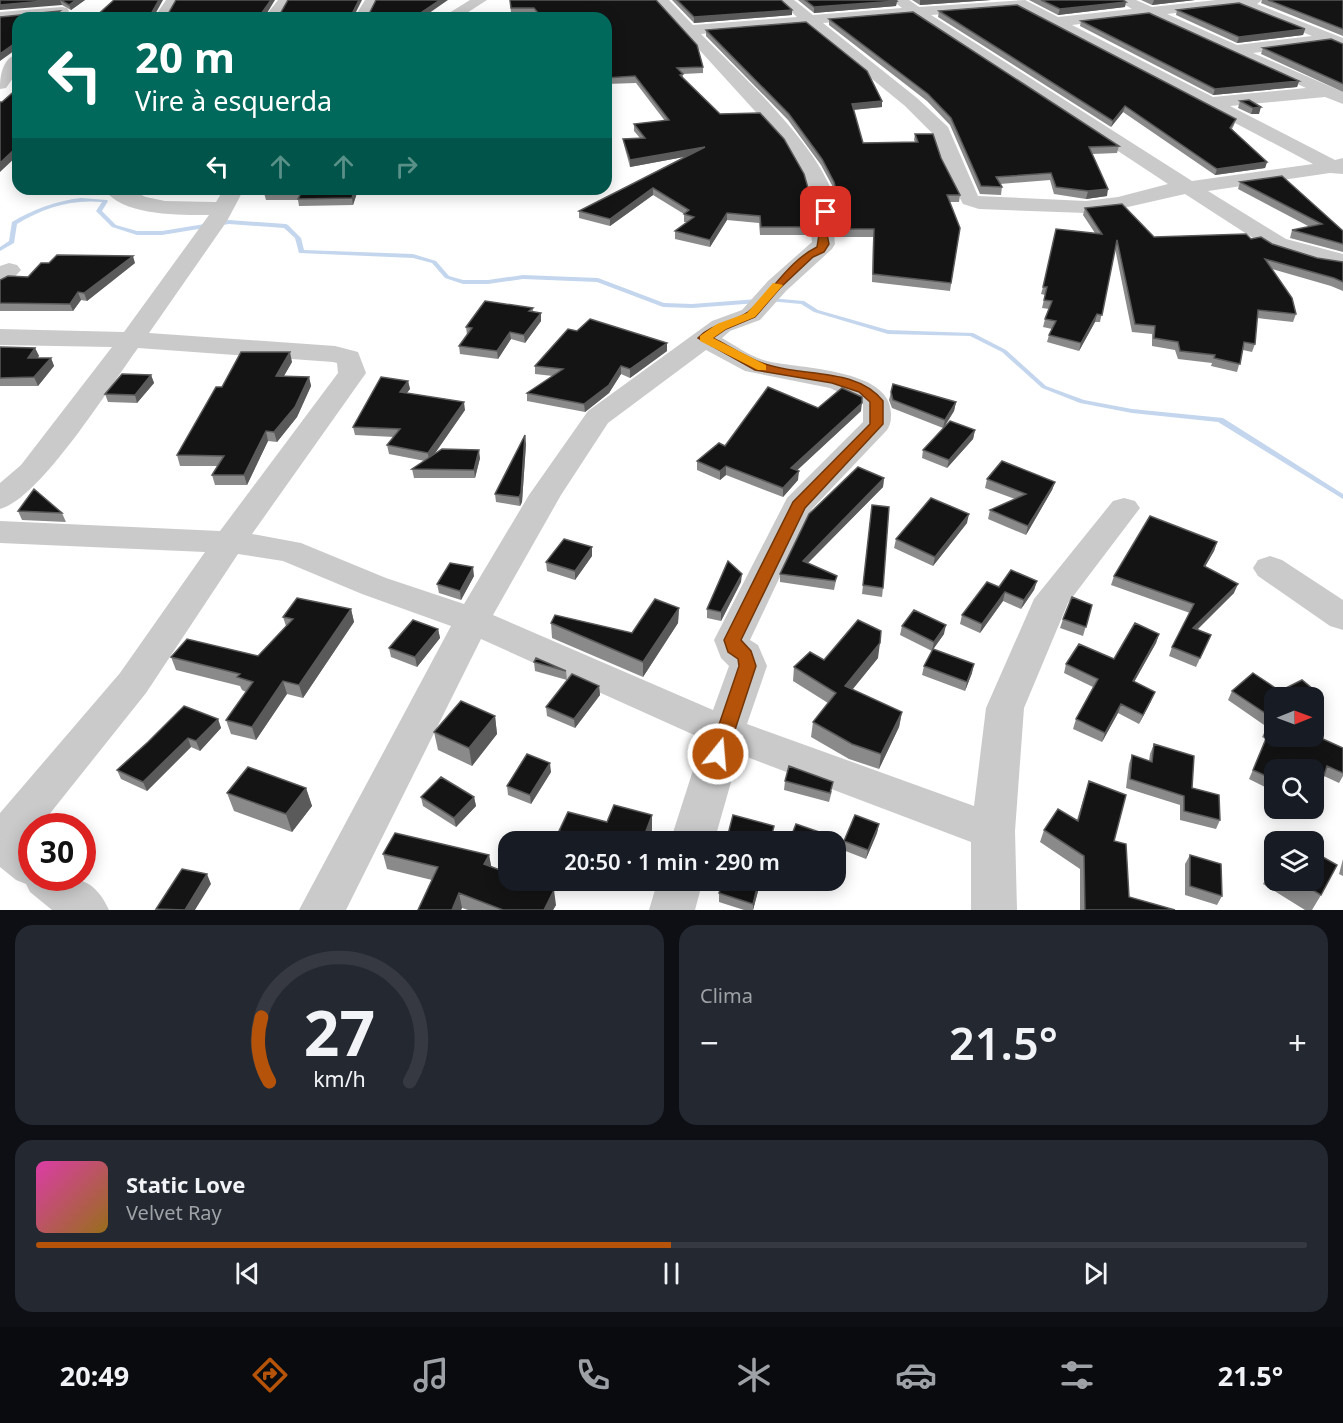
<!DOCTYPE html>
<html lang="pt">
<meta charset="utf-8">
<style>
:root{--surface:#171b24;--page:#242831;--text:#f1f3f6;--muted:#9ea1a6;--line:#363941;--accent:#b45309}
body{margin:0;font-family:"Noto Sans",sans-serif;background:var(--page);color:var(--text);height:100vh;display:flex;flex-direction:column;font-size:22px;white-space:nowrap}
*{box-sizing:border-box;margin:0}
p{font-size:20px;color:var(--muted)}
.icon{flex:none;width:33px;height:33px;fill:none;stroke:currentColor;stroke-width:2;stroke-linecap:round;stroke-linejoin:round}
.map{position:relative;height:910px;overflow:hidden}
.drawer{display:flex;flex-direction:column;gap:15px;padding:15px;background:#0d0f14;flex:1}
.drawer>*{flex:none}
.guide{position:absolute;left:12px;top:12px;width:600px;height:183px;border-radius:18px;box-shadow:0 3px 15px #0003;background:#00695c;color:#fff;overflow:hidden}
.needle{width:39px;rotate:89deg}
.fabs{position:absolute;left:1264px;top:687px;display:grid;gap:12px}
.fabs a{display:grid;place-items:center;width:60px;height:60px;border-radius:12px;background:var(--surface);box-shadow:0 3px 15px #0003;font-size:30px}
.speed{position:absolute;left:18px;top:813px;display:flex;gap:12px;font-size:30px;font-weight:700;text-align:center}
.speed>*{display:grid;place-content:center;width:78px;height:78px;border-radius:50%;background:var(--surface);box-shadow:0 3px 15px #0003;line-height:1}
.speed .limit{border:9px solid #d22;background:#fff;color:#111}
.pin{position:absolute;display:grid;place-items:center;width:51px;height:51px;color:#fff;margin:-26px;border-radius:12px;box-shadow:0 3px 9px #0006}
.me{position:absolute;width:66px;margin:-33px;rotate:17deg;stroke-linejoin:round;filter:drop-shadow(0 0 4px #0008)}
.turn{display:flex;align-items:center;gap:21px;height:126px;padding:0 24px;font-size:27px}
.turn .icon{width:78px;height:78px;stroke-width:2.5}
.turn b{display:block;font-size:42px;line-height:51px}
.lanes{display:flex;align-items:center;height:57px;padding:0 24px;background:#0003;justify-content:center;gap:30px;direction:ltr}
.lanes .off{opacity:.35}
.big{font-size:45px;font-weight:600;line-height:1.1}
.drawer .widget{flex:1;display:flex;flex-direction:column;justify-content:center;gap:9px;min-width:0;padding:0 21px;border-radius:18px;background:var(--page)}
.drawer .dial{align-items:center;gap:0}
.dial svg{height:156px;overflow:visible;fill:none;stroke:var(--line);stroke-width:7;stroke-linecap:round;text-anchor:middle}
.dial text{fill:var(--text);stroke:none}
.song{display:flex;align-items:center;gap:18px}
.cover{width:72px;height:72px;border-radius:9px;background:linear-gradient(135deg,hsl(320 70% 55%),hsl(40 70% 35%))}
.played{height:6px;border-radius:3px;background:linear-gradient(90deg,var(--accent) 50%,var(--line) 50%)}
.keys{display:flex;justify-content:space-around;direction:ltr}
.heat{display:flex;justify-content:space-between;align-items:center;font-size:33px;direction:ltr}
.drawer .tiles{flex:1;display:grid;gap:15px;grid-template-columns:1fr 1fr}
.widget:last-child{grid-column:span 2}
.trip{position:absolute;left:498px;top:831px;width:348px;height:60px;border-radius:18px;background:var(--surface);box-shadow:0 3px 15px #0003;font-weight:600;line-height:60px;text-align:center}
.tabs{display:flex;height:96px;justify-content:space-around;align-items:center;background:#090b0e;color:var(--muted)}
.tabs .icon{width:42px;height:42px}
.tabs .selected{color:var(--accent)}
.tabs b{font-size:27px;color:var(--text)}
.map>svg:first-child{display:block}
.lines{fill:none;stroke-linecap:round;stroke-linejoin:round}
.stream{fill:#c4d6ed;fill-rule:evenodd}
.street{fill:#cacaca;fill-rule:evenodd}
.wall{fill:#8a8a8a}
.shaded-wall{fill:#5a5a5a}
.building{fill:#141414;stroke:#5a5a5a;stroke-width:1.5}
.route{fill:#b45309;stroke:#753606;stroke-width:1.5}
.slow{fill:#f59e0b}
</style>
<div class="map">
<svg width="1343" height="910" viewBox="0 0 1343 910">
<rect width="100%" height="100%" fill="#fff"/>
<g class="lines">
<path class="stream" d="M81 198 107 200 108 201 102 211 116 225 137 231H162L229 220 286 224 288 225 301 238 304 250 413 254 436 261 449 276 463 280H488L523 275 598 278 664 303 692 304 758 299 761 301 758 303 692 308 663 307 597 282 523 279 488 284H463L445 278 432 263 413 258 299 253 295 238 284 228 229 224 162 235H137L112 227 96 211 102 202C71 199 43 208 17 224L14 243 0 251V247L9 241 12 222C34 209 56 201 81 198Z
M770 298 804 301 818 310 888 330 973 333 1006 350 1046 386 1084 400 1132 409 1223 418 1343 494V499L1218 422 1132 413 1080 403 1042 388 1002 352 970 336 888 334 814 312 801 304 768 301 767 300Z"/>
<path class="street" d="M166 0H180L168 18H154Z
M278 0H292L279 18H264Z
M365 0H379L368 18H354Z
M470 0H487L459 18H441Z
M654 0H669L693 25 797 17 778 0H794L813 15 902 8 892 0H909L919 7 1025 0 1058 17 1132 9 1117 0H1136L1152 7 1216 0H1262L1257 4 1343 38V48L1329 43 1253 53 1343 92V104L1325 97 1230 106 1335 160 1343 158V174L1330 173 1208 191 1286 239 1343 254V268L1315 263 1270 249 1185 194 1119 209 1086 213 979 209 963 204 942 164 932 133 905 106 806 25 701 34C739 73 833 157 837 212 838 223 833 232 835 244L832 249 786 291 760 320 730 331 722 338C736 346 751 357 767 361 799 369 890 368 891 413 891 420 891 424 887 430L812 509 750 640 758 645 767 666 747 724 974 806 986 708 1034 599 1113 501 1124 498 1135 501 1140 508 1068 603 1024 708 1015 831 1017 910H971V842L739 754 714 842H670L703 739 481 639 346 910H299L451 626 362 594 283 561 238 554 146 693 40 826H32V878C68 878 91 871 109 910H52L30 892 26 884 16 880 0 867V813L120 673 205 552 0 543V521L220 531 338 373 337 363 333 362 138 348C111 385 40 499 0 509V483L21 465 112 347 0 345V329L124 332 209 215C179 215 122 216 104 189H128L146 197 165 201 216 202 224 189H244L227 221 149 333 335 346 358 352 366 373 252 534 301 543 386 578 464 604 529 495 588 411 712 321 742 310 768 281 812 242 811 234 815 212 806 180 785 144ZM1238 6 1312 36 1237 45 1167 14ZM1017 8 1313 164 1192 181 931 15ZM913 16 1168 184 1118 197 1086 201 978 196 948 127 917 98 823 23ZM1148 16 1306 88 1213 97 1072 25ZM706 350 745 371 830 388 863 404V422L787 498 714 640 721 658 729 666 713 710 493 615 561 495 608 423Z
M62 7 67 8 69 11 67 14 0 20V12Z
M18 54V71L6 88 0 89C0 76 2 58 18 54Z
M9 263 17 265 21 270 8 284 0 286V266Z
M1270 556 1282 560 1343 600V630L1330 626 1258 576 1253 568 1258 560Z
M658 880H703L695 910H649Z"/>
</g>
<path class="wall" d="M0 0H85L71 10 62 5Z
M510 0H656L697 45 703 67V73L683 74V78L720 114 760 113 784 139 804 174 813 205 809 235H760L759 223 727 220 710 247 675 239V231L687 222H684V214L653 195 610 226 579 218V211L684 157 630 167 624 145 623 139 640 138 634 131V124L665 121 636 83 606 84V18H538L534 13H511Z
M672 0H781L792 10V15L694 23Z
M798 0H896L897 1 896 6 814 13Z
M912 0H991L920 5Z
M1029 0H1123L1125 7 1058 15Z
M1141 0H1195L1152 5Z
M1262 0H1343V36L1261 3Z
M1177 10 1305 29 1303 35 1237 43 1176 15Z
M939 11 1236 119 1234 125 1232 129 1267 162 1265 168 1215 175 1123 112 1111 127 938 17Z
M829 19 1119 146 1117 153 1092 154 1107 196 1086 199 1054 194 1050 180 1000 184 1002 187 1001 195 980 194 950 125 927 101 829 25Z
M1081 21 1299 81 1297 87 1213 95 1080 26Z
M706 30 882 107 853 110 863 143 915 142 914 140 915 134 941 158 960 195 959 202H949L960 228 950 291 872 282 873 237H837L839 211 834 189 821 165 788 120 706 36Z
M1343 44V92L1261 54 1263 48Z
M1249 100 1259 114H1251L1238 108 1240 101Z
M1240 182 1343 231V252L1290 238 1292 230 1310 227 1238 189Z
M152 189H187L183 194 154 193Z
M268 189H398L396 191 358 190 353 205 299 206 298 200H266L264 193Z
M1085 208 1154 237 1251 239 1272 244 1317 258 1343 262V291L1331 286 1272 269 1296 314 1293 322 1257 318 1255 344 1252 352 1243 350 1237 372 1211 366 1212 363 1178 359 1175 350 1152 346V334L1132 332 1115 248 1100 322H1095L1079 351 1047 342 1049 335 1052 329 1043 327 1045 319 1049 309 1042 308 1045 295 1041 294 1043 287 1095 233 1083 215Z
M135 263 87 301 81 300 73 311H0V280Z
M533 308V312L541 321 525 343 511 339 498 359 460 354 459 346 467 335 466 327Z
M0 347 35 348 39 356 37 358H51L54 366 38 386H0Z
M667 351 630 378 621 374 609 393 585 412 527 401V393L553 376 535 374V366Z
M292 362 284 376 309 377 311 386 297 417 277 442 268 441 247 485H215L212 475 217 466H180L177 455 222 387Z
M151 375 154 383 137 403 108 402 105 394Z
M408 381 410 389 406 393 465 410 434 454 480 458 475 478H414L412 469 425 461 389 454 387 445 394 437 355 435 353 427Z
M891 392 956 402 954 411 944 428 975 430 973 439 947 468 922 458 923 450 943 428 892 408 889 400Z
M818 408 861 411 797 470 798 480 783 497 726 475 720 480 697 470V461L725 446Z
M526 444 522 502 520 506 496 502 495 494Z
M884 478 883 487 808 563 837 576 834 590 780 582V574Z
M987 479 1055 482 1052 490 1026 535 988 519 990 510 1015 499 985 488Z
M872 505 883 588 882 597 862 594Z
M18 511 62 513 66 522 22 520Z
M967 523 933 566 894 548 896 539Z
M1217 542 1214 551 1205 566 1234 593 1197 629 1211 635 1196 667 1169 656 1172 647 1190 613 1111 585 1114 576Z
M592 556 575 580 547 571 546 562Z
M474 576 461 600 439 593 437 584Z
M1037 581 1034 590 1021 609 1003 601 980 633 960 624 962 615 999 587Z
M741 582 721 621 707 618V609Z
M1092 605 1083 636 1060 628 1063 619Z
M679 608 678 623 643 677 552 638 551 623 632 633Z
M351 609 354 622 303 698 287 694 256 740 231 734 226 720 246 692 242 690 240 686 176 670 171 657 258 656 286 626 283 617Z
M902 626 944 634 933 649 972 673 965 691 922 675 924 666 932 651 900 635Z
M438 629 440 638 417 667 391 657 389 648Z
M1159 634 1156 643 1134 682 1151 701 1139 724 1118 713 1102 742 1073 729 1076 719 1093 687 1064 673 1066 664 1114 659Z
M878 658 852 690 902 712 899 727 879 769 849 759 811 737 813 722 828 703 793 681 794 667 824 660Z
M534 662 566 671 567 680 535 671Z
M599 686 600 695 575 728 547 716 546 707Z
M1232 691H1280L1275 736 1343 748V776L1339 783 1324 776 1314 804V770H1275V792L1249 779 1266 739 1262 737 1267 727 1228 700Z
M495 716 497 734 472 766 438 750 434 732Z
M218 719 221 728 200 751 191 747 147 791 121 779 117 770Z
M1154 744 1220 820 1216 829 1180 820V805L1126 788 1129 764 1132 755 1149 761 1150 754Z
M551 772 531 804 508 795 507 786Z
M785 781 832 791 829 802 784 790Z
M1089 781 1114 841 1129 897 1175 910H1080V869L1040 842 1044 830 1077 820Z
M306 788 312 806 292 832 234 811 227 793Z
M421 797H474L476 806 456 827 423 806Z
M652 815V830L648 842H560L559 831 607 822Z
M879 824 877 833 866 859 843 850 844 841Z
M383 854 489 855 491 867 556 905 553 910H468L462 908 461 910H418L432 880 387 869Z
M1190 855 1222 896 1217 905 1185 895V864Z
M1343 859V876L1339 874Z
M1275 863V880H1314L1321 895 1312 910H1305L1263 884Z
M724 880H761L753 910H744L719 902V893Z"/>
<path class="shaded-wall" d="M54 0H60L62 5 0 10V5Z
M76 0H85L71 10 69 5Z
M159 0H163L153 18 151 14Z
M271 0H275L264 18 261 14Z
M359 0H362L353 18 352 14Z
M440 0H448L422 18H413Z
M920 0H991L920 5Z
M1154 0H1195L1152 5Z
M897 1 896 6 814 13V7Z
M1126 2 1125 7 1058 15 1060 9Z
M792 10V15L694 23V17Z
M60 11 62 17 60 18H51Z
M1305 29 1303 35 1237 43 1239 37Z
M18 41V48L0 61V54Z
M1299 81 1297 87 1213 95 1215 89Z
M882 101V107L851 110 852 104Z
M1125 106 1123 112 1111 127 1113 121Z
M1261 107 1259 114H1251L1253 108Z
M18 146V155L0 172V163Z
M705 147V153L630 167V160Z
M1267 162 1265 168 1215 175 1217 169Z
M653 188V195L610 226V219Z
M182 189H187L183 194Z
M355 189H358V190L353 205 352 198Z
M1108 189 1107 196 1086 199 1088 191Z
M727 213V220L710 247V240Z
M133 256 135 263 87 301 84 293Z
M78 292 81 300 73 311 70 304Z
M541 313V321L525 343 524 335Z
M1097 314 1095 322 1079 351 1081 343Z
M510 332 511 339 498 359 497 351Z
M667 343V351L630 378V369Z
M35 348 39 356 31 366 28 358Z
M290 352 292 362 278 386 276 376Z
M51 358 54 366 38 386 34 377Z
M621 366V374L609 393 585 412 584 404Z
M151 375 154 383 137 403 135 395Z
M309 377 311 386 297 417 277 442 274 432Z
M408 381 410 389 401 401 400 392Z
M464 402 465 410 429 462 428 453Z
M956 402 954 411 943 428 945 420Z
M862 403 861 411 790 477 791 468Z
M975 430 973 439 947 468 949 460Z
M266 431 268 441 247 485 244 475Z
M525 435 526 444 522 502 520 506 519 497Z
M479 450 480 458 475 478 474 470Z
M726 466V475L720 480V471Z
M799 471 798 480 783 497V488Z
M884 478 883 487 802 569 803 561Z
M1055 482 1052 490 1026 535 1028 526Z
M969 514 967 523 933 566 935 557Z
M1217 542 1214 551 1201 574 1204 566Z
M592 547V556L575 580V571Z
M473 567 474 576 461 600 460 591Z
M742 574 741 582 721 621V612Z
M1037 581 1034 590 1021 609 1024 600Z
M1238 584 1234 593 1190 637 1193 628Z
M1005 592 1003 601 980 633 982 624Z
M679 608 678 623 643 677V662Z
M351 609 354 622 303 698 299 685Z
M946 625 944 634 932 651 934 642Z
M438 629 440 638 417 667 415 657Z
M1159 634 1156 643 1129 691 1133 681Z
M880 643 878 658 843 701 845 686Z
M974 664 972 673 965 691 967 682Z
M283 681 287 694 256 740 252 727Z
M599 686 600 695 575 728 574 719Z
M1155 692 1151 701 1139 724 1143 715Z
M1121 704 1118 713 1102 742 1105 733Z
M902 712 899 727 879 769 881 754Z
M495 716 497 734 472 766 469 748Z
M218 719 221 728 200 751 196 741Z
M188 738 191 747 147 791 143 782Z
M550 763 551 772 531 804 530 795Z
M306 788 312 806 292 832 286 814Z
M474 797 476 806 456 827 454 818Z
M652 815V830L648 842H642Z
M879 824 877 833 866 859 868 850Z
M489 855 492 870 484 864Z
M207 874 211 884 195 910H185Z
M759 880H761L753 910V904Z
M554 890 556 905 553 910H544Z
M459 893 462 908 461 910H452Z"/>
<path class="building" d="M0 0H54L0 5Z
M61 0H76L69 5Z
M114 0H159L151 14H168L176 0H271L261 14H280L288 0H359L352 14H369L376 0H440L413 18H94Z
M510 0H656L697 45 703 67 677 68 683 74 680 75 720 114 760 113 784 139 804 174 813 205 809 227H761L760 216 727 213 710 240 675 231 694 217 684 214 689 210 653 188 610 219 579 211 705 147 630 160 623 139 645 138 634 124 669 120 635 76 606 78V18H542L534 8H511Z
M677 0H781L792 10 694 17Z
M805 0H896L897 1 814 7Z
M1041 0H1123L1126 2 1060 9Z
M1268 0H1343V29Z
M1239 3 1305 29 1239 37 1177 10Z
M1017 5 1236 119 1230 128 1267 162 1217 169 1125 106 1113 121 939 11Z
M60 11 51 18H18V41L0 54V17Z
M913 12 1119 146 1089 147 1108 189 1088 191 1056 187 1051 173 996 177 1002 187 981 186 951 118 928 94 829 19Z
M1149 13 1299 81 1215 89 1081 21Z
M806 22 867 71 882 101 852 104 863 143 918 142 915 134H933L941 158 960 195H947L960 228 951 283 873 274 874 229H838L840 204 834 182 822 159 789 114 706 30Z
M1331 39 1343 44V84L1263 48Z
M18 88V146L0 163V102H2Z
M1249 100 1261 107 1253 108 1240 101Z
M1282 176 1343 231V244L1292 230 1322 224 1240 182Z
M268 189H355L352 198 298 199 301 193H264Z
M1122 204 1154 237 1246 234 1251 239 1261 237 1272 244 1317 258 1343 262V282L1334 278 1265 259 1292 298 1296 314 1258 310 1255 344 1244 342 1240 364 1214 358 1215 355 1180 351 1178 342 1154 338 1155 326 1135 324 1117 240 1102 315 1097 314 1081 343 1049 335 1056 321 1045 319 1052 301 1044 300 1047 287H1043L1056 229 1102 234 1085 208Z
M57 255 133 256 84 293 78 292 70 304 0 303V280L8 276 28 277 41 263H49Z
M485 301 533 308 529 311 541 313 524 335 510 332 497 351 459 346 472 328 466 327Z
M590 319 667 343 630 369 621 366 609 385 584 404 527 393 563 369 535 366 568 329 577 331Z
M0 347 35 348 28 358H51L34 377 0 378Z
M241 352H290L276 376 309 377 295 407 274 432 266 431 244 475H212L224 456 177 455 216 387H222Z
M122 374 151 375 135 395 105 394Z
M381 377 408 381 400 392 464 402 428 453 387 445 400 429 353 427Z
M893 384 956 402 945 420 893 400 891 392Z
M768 387 818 408 842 388 862 397V403L791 468 799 471 783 488 726 466 720 471 697 461 719 443 725 446Z
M950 421 975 430 949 460 923 450Z
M525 435 521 493 519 497 495 494Z
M442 449 479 450 474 470 412 469Z
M1002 461 1055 482 1028 526 990 510 1026 494 987 479Z
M858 467 884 478 803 561 837 576 835 581 780 574 809 514Z
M34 489 62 513 18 511Z
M931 498 969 514 935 557 896 539Z
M872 505 889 507 883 588 863 585Z
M1150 516 1217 542 1204 566 1238 584 1193 628 1211 635 1200 658 1172 647 1194 604 1114 576Z
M564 539 592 547 575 571 546 562Z
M728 561 742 574 721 612 707 609Z
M450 563 473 567 460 591 437 584Z
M1011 570 1037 581 1024 600 1005 592 982 624 962 615 987 582 999 587Z
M1072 597 1092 605 1086 627 1063 619Z
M297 598 351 609 299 685 283 681 252 727 226 720 253 682 237 677 240 674 171 657 187 639 258 656 293 619 283 617Z
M655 599 679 608 643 662 551 623 555 615 632 633Z
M914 610 946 625 934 642 902 626Z
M413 620 438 629 415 657 389 648Z
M858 620 881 631 880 643 845 686 902 712 881 754 852 744 813 722 836 693 794 667 810 652 824 660Z
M1135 623 1159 634 1133 681 1155 692 1143 715 1121 704 1105 733 1076 719 1098 679 1066 664 1079 644 1114 659Z
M933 649 974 664 967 682 924 666Z
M536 658 566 671 534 662Z
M1253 673 1280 691 1302 680 1319 694 1314 707V698H1275V736H1314V735L1343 748V773L1327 766 1316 800 1314 799V770H1275V780L1253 770 1270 729 1267 728 1271 717 1232 691Z
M572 674 599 686 574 719 546 707Z
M461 701 495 716 469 748 434 732Z
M184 706 218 719 196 741 188 738 143 782 117 770 148 742Z
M1154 744 1194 756 1192 788 1219 795 1220 820 1184 811V796L1130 779 1132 755 1152 762Z
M527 754 550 763 530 795 507 786Z
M789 766 833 782 830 793 785 781Z
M248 767 306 788 286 814 227 793Z
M441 777 474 797 454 818 421 797Z
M1089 781 1126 795 1114 841 1126 844 1129 897 1175 910H1085L1084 856 1044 830 1058 809 1078 821Z
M614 805 652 815 642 842H597L559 831 568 812 607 822Z
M733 815 774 826 770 842H726Z
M855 815 879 824 868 850 844 841Z
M796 824 822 833 819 842H789Z
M395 833 489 855 484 864 508 873V880H528L554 890 544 910H503L459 893 452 910H418L438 867 383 854Z
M1289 838 1296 842H1287Z
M1314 852 1337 865 1321 895 1296 880H1314Z
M1190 855 1221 864 1222 896 1190 886Z
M182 869 207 874 185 910 156 909Z
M724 880H759L753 904 719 893Z"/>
<path class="route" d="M823 210 831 212 827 234 829 244 824 252 813 257 780 288 755 317 726 329 713 338C729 346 745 357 762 363 800 378 855 366 883 401V424L805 508 741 640 751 651 756 666 727 754 725 759 718 761 712 759 709 754 739 666 738 659 728 652 724 640 793 502 870 424V402L859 392 832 383 755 370 698 338C712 323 733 323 748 312 773 292 787 262 817 247Z"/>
<path class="slow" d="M773 283 783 285 755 317 726 329 713 338 766 365V370H758L700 341V336L717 324 747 313Z"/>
</svg>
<div class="fabs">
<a><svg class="needle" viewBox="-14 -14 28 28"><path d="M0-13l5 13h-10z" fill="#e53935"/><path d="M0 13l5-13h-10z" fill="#9ea1a6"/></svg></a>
<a><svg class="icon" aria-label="search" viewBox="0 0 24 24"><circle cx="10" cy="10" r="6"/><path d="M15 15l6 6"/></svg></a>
<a><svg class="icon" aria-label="layers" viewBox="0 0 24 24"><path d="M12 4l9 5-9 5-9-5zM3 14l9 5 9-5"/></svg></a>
</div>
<div class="speed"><div class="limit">30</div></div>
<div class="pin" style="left:826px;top:212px;background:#d93025"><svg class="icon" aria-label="arrive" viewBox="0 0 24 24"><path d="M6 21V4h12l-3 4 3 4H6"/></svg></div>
<svg class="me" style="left:718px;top:754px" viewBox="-20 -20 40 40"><circle r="17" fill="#b45309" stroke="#fff" stroke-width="3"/><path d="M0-11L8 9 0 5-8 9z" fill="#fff"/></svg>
<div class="trip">20:50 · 1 min · 290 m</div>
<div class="guide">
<div class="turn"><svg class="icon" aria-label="left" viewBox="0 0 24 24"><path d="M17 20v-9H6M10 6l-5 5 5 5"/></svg><div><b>20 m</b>Vire à esquerda</div></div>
<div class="lanes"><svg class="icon" aria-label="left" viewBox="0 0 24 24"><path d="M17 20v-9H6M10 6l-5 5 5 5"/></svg><svg class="icon off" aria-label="ahead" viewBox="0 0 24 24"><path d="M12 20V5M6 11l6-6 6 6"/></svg><svg class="icon off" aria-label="ahead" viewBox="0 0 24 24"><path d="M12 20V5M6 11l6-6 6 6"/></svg><svg class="icon off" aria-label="right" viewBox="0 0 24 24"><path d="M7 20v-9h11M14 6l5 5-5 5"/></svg></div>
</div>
</div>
<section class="drawer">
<div class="tiles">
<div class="widget dial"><svg viewBox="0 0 100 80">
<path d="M14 69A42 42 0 1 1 86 69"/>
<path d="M14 69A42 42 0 0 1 10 36" stroke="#b45309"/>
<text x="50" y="56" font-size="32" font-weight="700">27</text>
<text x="50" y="72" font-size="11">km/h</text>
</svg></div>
<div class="widget"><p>Clima</p>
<div class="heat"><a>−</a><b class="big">21.5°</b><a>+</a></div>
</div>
<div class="widget">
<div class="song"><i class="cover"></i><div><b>Static Love</b><p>Velvet Ray</p></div></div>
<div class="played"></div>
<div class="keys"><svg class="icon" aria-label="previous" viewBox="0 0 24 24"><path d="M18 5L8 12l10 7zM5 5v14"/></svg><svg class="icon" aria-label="pause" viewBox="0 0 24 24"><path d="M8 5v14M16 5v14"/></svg><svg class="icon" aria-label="next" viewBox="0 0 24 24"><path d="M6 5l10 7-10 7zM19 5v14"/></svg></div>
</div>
</div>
</section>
<nav class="tabs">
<b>20:49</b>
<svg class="icon selected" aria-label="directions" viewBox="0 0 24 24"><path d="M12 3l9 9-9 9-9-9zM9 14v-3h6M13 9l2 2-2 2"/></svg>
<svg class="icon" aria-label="music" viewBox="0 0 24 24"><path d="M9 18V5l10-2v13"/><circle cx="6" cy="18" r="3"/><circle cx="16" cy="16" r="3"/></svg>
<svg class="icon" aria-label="phone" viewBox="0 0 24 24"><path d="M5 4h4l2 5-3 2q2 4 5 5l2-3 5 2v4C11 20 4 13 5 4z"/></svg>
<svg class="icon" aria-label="climate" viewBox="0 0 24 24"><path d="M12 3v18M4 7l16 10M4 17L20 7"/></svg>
<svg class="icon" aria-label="car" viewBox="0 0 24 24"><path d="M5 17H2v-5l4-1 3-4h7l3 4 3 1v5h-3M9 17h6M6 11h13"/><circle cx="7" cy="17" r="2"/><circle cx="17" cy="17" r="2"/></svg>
<svg class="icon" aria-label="filters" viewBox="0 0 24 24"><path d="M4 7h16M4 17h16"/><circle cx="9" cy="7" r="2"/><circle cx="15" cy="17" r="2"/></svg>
<b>21.5°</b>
</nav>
